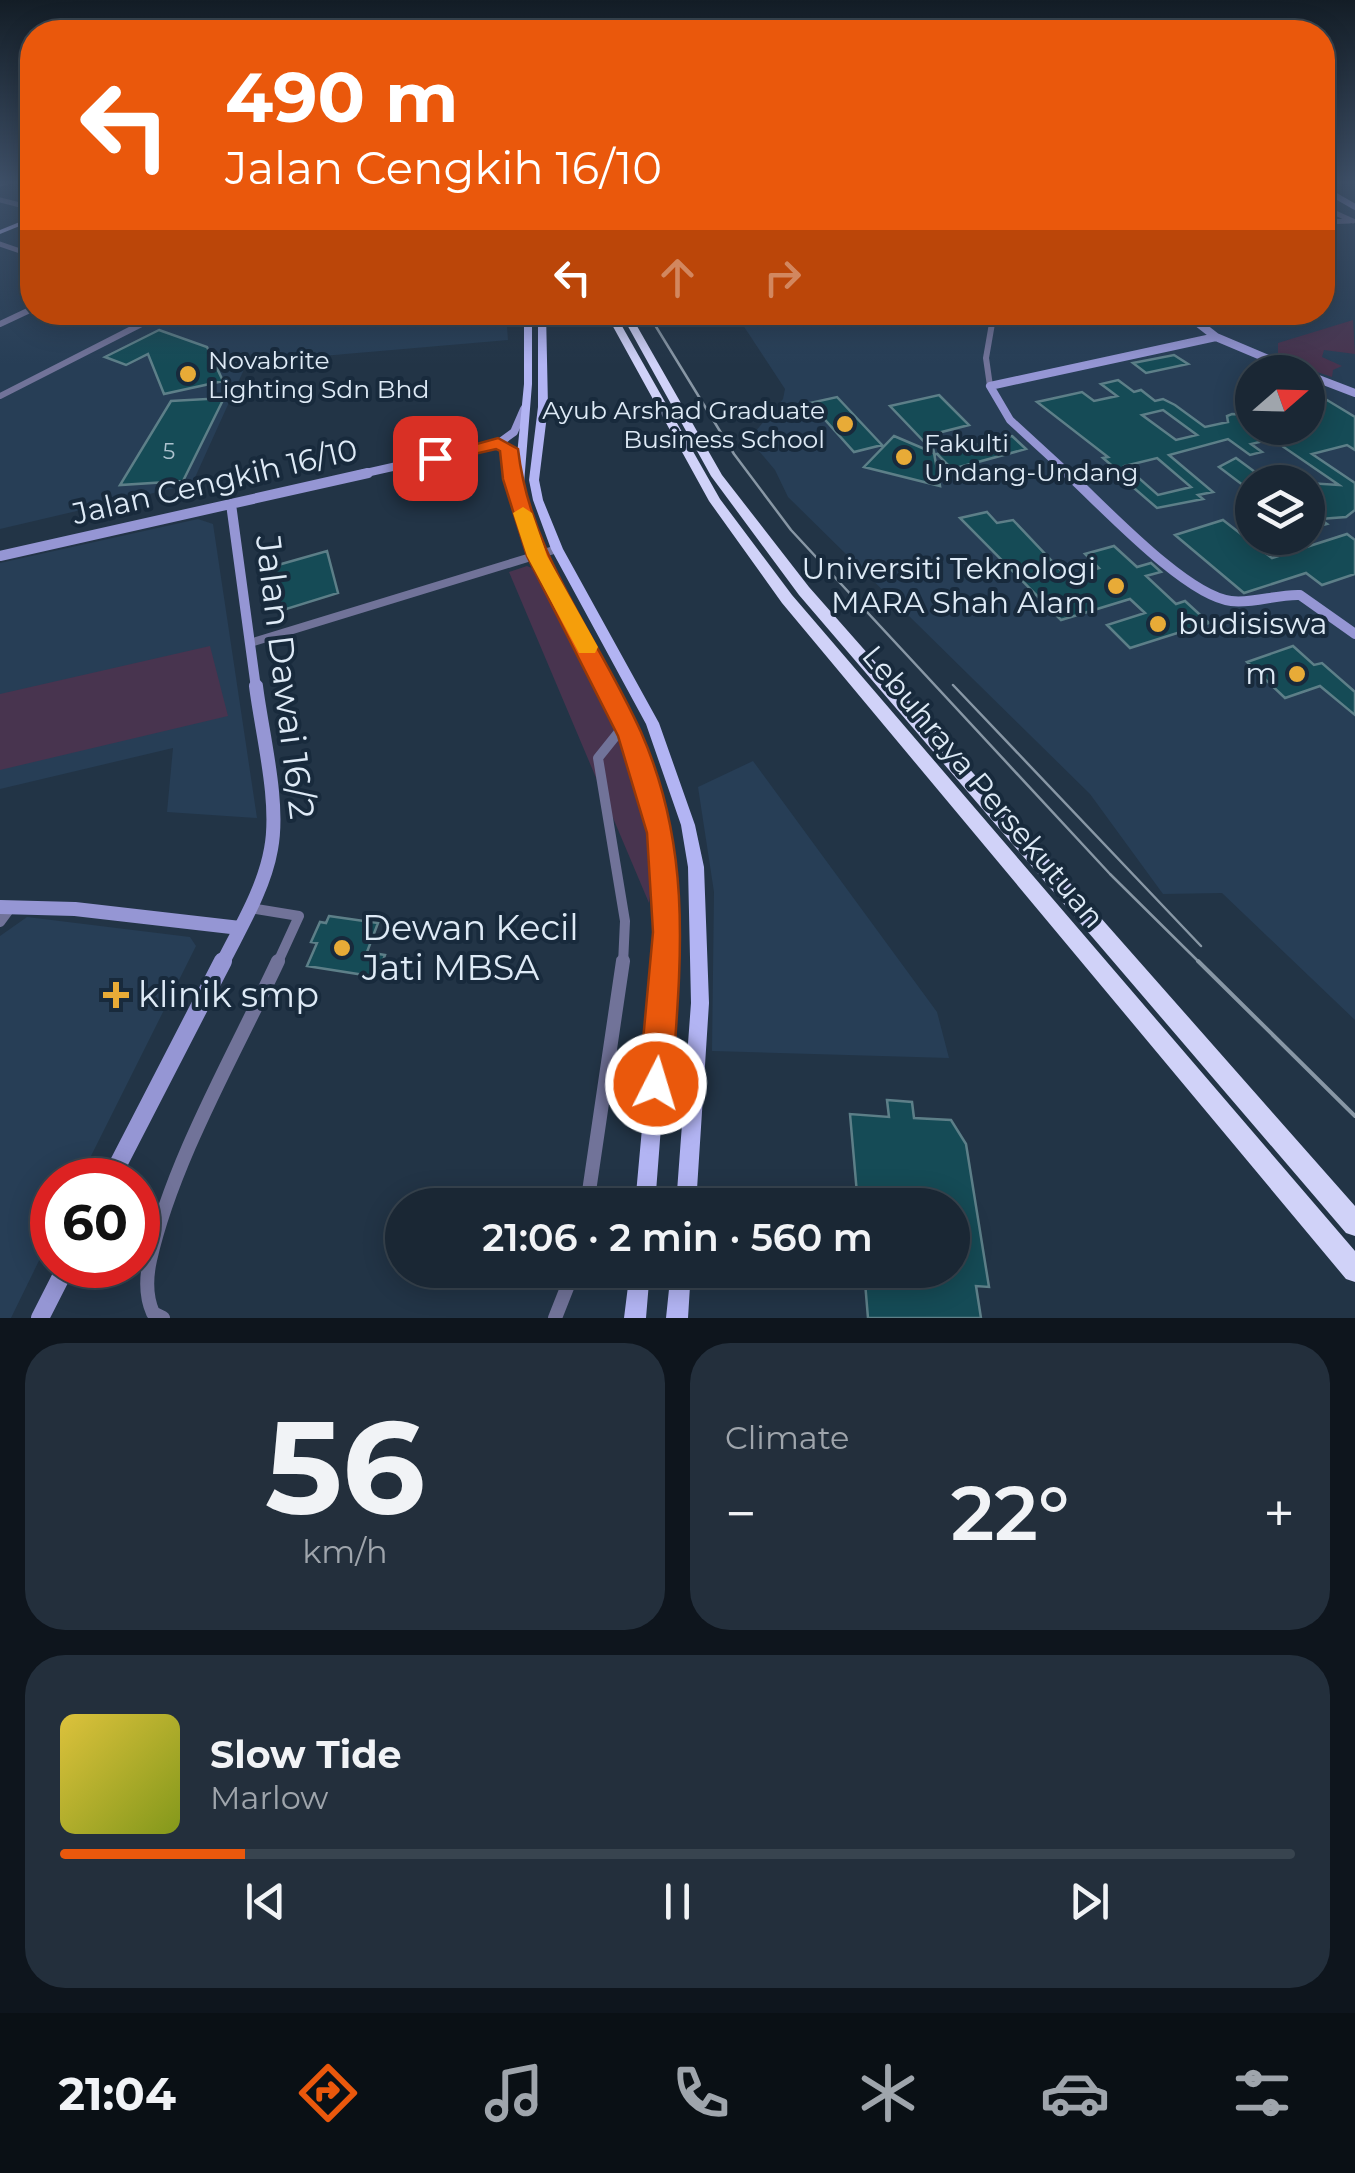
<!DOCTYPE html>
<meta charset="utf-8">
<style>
:root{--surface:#1a2734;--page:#232f3c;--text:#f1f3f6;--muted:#9fa5ac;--line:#38444f;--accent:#ea580c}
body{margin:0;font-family:Montserrat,sans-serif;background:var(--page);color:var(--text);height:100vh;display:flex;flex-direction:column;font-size:38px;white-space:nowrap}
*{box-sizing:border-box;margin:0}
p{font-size:32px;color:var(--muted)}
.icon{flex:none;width:55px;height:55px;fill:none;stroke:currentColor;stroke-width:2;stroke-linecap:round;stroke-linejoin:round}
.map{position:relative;height:1318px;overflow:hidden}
.panel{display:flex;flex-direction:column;gap:25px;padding:25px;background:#0e151d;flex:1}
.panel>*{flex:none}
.banner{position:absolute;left:20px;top:20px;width:1315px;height:305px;border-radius:40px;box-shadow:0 5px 25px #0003,0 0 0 2px var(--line);background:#ea580c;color:#fff;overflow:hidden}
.needle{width:65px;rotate:70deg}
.fabs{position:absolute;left:1235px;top:355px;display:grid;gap:20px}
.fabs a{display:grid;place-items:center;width:90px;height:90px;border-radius:50%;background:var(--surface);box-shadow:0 5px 25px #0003,0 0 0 2px var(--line);font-size:50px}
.speed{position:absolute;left:30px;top:1158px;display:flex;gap:20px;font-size:50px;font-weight:700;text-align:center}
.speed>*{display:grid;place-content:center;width:130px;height:130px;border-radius:50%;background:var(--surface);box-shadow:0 5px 25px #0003,0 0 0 2px var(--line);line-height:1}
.speed .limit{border:15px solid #d22;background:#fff;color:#111}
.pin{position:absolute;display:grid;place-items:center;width:85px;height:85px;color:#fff;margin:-42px;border-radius:20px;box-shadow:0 5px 15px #0006}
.me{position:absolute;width:110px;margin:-55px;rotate:5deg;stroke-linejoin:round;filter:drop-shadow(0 0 8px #0008)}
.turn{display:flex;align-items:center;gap:35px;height:210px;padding:0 40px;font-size:45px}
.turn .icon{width:130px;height:130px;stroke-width:2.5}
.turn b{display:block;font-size:70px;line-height:85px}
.lanes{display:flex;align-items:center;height:95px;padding:0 40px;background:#0003;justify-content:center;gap:50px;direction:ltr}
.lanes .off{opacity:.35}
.big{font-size:75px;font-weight:600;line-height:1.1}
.panel .widget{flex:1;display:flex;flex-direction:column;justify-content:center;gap:15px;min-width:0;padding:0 35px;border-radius:40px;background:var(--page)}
.panel .dial{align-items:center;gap:0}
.dial b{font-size:130px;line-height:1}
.song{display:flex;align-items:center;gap:30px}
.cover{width:120px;height:120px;border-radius:15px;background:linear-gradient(135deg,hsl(50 70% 55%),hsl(70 70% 35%))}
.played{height:10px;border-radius:5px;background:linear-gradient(90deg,var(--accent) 15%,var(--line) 15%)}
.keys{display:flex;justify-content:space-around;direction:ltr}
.heat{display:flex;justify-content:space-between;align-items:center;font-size:55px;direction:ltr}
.panel .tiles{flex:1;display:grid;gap:25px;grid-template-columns:1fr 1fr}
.widget:last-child{grid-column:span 2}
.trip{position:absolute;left:385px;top:1188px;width:585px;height:100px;border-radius:50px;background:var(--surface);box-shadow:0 5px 25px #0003,0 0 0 2px var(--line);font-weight:600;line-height:100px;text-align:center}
.tabs{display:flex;height:160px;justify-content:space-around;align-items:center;background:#0a1015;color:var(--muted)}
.tabs .icon{width:70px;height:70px}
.tabs .on{color:var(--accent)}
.tabs b{font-size:45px;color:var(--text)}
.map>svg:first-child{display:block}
.built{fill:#273e56;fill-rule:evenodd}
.green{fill:#48344f}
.building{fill:#154b56;stroke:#5d7f88;stroke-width:2.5;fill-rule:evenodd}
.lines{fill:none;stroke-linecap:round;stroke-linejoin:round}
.street-far4{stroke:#717399;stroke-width:5}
.street-far3{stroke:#717399;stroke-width:6}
.street-far2{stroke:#717399;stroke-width:8}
.street-far1{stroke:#717399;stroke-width:10}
.street{stroke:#717399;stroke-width:14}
.secondary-far4{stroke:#9596d4;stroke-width:6}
.secondary-far3{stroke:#9596d4;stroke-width:8}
.secondary-far2{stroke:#9596d4;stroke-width:10}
.secondary-far1{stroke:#9596d4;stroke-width:14}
.secondary{stroke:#9596d4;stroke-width:18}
.primary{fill:#b2b4f3;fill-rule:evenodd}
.highway{fill:#d0d2f8;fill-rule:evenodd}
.tram-far1{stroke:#8897a5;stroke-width:2.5}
.tram{stroke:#8897a5;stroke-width:4}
.route{fill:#ea580c;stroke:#983908;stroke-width:2.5}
.slow{fill:#f59e0b}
.poi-dot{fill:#e8ab37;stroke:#182a3c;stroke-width:4}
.labels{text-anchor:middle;stroke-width:8;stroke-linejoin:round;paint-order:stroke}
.far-number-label{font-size:22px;fill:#acc2ce}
.far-poi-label{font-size:25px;fill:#deeaf6;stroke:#182a3c;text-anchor:start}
.street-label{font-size:30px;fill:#deeaf6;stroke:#182a3c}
.poi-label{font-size:30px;fill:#deeaf6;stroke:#182a3c;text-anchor:end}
.near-street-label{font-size:35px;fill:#deeaf6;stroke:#182a3c}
.near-poi-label{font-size:35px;fill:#deeaf6;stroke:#182a3c;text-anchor:start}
</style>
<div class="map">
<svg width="1355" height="1318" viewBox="0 0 1355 1318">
<rect width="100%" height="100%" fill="#223446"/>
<path class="built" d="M5 181H32V312L506 313 508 340 276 360 251 354 192 484 0 529V182Z
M1323 181H1355V1020L1222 893 1163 894 1090 794 788 497 775 470 749 439 783 399 785 389 735 313 1322 312ZM1252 372H1308V428H1252ZM1252 482H1308V538H1252Z
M198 519 213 524 257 818 167 812 173 748 0 789V563Z
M753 761 937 1012 949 1058 712 1051 714 892 698 787Z
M27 917 190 937 196 946 79 1180H52V1234L11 1318H0V936Z"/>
<path class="green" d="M1353 320 1355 354 1324 350 1322 357 1342 366 1333 370 1332 377 1278 359V343Z
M527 566 534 569 624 733 657 832 649 903 509 572Z
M210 646 228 716 0 770V694Z"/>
<path class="building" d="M159 330 207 347 223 381 164 394 148 354 126 365 105 357Z
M1174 355 1188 364 1146 373 1133 363Z
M1118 380 1134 392 1141 390 1155 401 1163 399 1175 405 1205 427 1228 422 1227 416 1232 414 1252 415V428H1308V406L1327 400 1355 417V450L1347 445 1312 454 1355 483V510L1346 517 1320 519 1327 524 1308 529V483L1339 485 1272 439 1251 444 1262 452 1250 455 1228 439 1169 455 1213 492 1198 495 1203 499 1157 508 1113 470 1116 469 1103 458 1108 457 1037 402 1082 392 1094 401 1117 396 1101 384ZM1163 410 1197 435 1176 440 1142 415ZM1157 458 1191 487 1158 495 1125 466Z
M939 395 969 425 930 435 934 452 890 406Z
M837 397 882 445 854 452 810 403Z
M224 398 183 481 120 485 171 401Z
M894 436 934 453 940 486 864 467Z
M1012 436 1026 449 952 469 937 454Z
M1236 458 1255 472 1270 482H1252V492L1219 467Z
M987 512 997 523 1013 520 1067 577 1099 568 1085 554 1114 546 1137 567 1151 563 1161 572 1146 576 1176 604 1185 601 1209 623 1130 648 1107 625 1145 613 1130 599 1061 620 960 518Z
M1223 520 1272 558 1347 534 1355 540V574L1322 585 1306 573 1244 593 1175 535Z
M327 551 338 593 280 611 271 567Z
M1293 646 1314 665 1322 663 1355 692V715L1320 686 1285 698 1247 662Z
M329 916 378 923 367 952 385 955 377 977 307 966 317 943 311 942 320 922 326 923Z
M887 1100 912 1102 914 1118 951 1120 966 1144 989 1287 976 1286 981 1318H868L864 1270H952V1205H858L850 1114 889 1117Z"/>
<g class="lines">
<path class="street-far4" d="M0 184 10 181
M0 200 32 208
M1322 207 1353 221
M1322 222 1350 221
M0 244 32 255"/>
<path class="street-far3" d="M0 324 32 309
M990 386 986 358 994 312
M0 396 165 312"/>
<path class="street-far2" d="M250 643 557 549"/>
<path class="street-far1" d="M250 908 299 916 277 964
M0 922 11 907
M623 964 625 921 598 758 626 723"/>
<path class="street" d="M587 1205 623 961
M163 1318 153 1313C146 1297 146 1278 150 1260 172 1162 235 1053 278 961
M555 1318 574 1270"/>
<path class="secondary-far4" d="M1322 188 1355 207"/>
<path class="secondary-far3" d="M1184 312 1216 337 1299 372
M1308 375 1355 393
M499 443 511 454 512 475
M357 475 499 443 514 432 524 409
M1070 475 1010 420 990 386 1216 337"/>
<path class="secondary-far2" d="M512 473 518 496
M1067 473C1102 505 1186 596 1231 601 1253 604 1277 594 1300 595L1355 634
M231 504 256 688
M0 556 368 473"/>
<path class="secondary-far1" d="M0 907 75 909 240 928
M222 964C240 928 264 889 271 849 280 802 262 734 256 686"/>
<path class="secondary" d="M110 1180 223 961
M40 1318 67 1265"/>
<path class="primary" d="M32 217V221L0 234V230Z
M524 312H532V384L523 496 543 556 633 723 667 833 676 932 655 1205H635L660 932 653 833 619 723 531 556 513 496 524 384Z
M538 312H546L548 407 539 480 543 500 563 549 659 723 695 825 704 867 709 1003 696 1205H676L691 1003 688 867 681 825 646 724 551 549 533 500 529 480 538 407Z
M630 1270H650L646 1318H624Z
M671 1270H691L688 1318H666Z"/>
<path class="highway" d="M605 312H614L720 499 792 595 1355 1251V1282L1346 1279 782 603 709 501Z
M620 312H629L722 475 809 587 1355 1206V1236L1346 1233 799 595 711 476Z"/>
<path class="tram-far1" d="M647 312 734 454 791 530 1110 874 1201 964
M953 685 1201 946"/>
<path class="tram" d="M1198 961 1355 1116"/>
</g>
<linearGradient id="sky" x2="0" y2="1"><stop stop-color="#131d26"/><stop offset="0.5" stop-color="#3e5068"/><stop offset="1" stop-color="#3e5068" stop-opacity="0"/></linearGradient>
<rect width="1355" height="365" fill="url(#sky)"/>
<path class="route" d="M498 438 518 449C530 555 599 638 641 732 693 850 681 960 672 1084L667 1095 656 1100 644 1095 639 1084 653 932 647 833 618 736 527 556 503 479 500 451 496 449 435 463 426 458Z"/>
<path class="slow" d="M523 507 532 513 547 556 598 647 595 653H579L527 556 513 513Z"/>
<g class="poi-dot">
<circle cx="188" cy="374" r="10"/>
<circle cx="845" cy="424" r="10"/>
<circle cx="904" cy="457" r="10"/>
<circle cx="1116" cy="586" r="10"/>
<circle cx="1158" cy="624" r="10"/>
<circle cx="1297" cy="674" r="10"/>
<circle cx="342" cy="948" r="10"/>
<path d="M111 980h10v10h10v10h-10v10h-10v-10h-10v-10h10z"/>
</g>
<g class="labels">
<g class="far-number-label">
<text x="169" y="459">5</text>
</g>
<g class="far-poi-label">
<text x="208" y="369">Novabrite<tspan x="208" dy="29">Lighting Sdn Bhd</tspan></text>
<text x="825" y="419" text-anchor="end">Ayub Arshad Graduate<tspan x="825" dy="29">Business School</tspan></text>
<text x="924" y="452">Fakulti<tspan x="924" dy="29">Undang-Undang</tspan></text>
</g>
<g class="street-label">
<text transform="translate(215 482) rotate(-13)" y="10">Jalan Cengkih 16/10</text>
<text transform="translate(983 787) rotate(50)" y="10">Lebuhraya Persekutuan</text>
</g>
<g class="poi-label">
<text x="1096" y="579">Universiti Teknologi<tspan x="1096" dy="34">MARA Shah Alam</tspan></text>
<text x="1178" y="634" text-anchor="start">budisiswa</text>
<text x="1277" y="684">m</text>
</g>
<g class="near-street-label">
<text transform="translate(285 677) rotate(83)" y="12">Jalan Dawai 16/2</text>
</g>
<g class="near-poi-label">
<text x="362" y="940">Dewan Kecil<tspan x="362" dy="40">Jati MBSA</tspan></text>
<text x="138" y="1007">klinik smp</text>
</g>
</g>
</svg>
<div class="fabs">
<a><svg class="needle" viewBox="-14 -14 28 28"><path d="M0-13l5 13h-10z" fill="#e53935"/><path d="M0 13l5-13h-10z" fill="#9fa5ac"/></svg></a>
<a><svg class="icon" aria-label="layers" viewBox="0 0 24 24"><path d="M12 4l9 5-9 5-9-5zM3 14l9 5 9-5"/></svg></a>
</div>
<div class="speed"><div class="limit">60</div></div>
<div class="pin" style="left:435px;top:458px;background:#d93025"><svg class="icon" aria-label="arrive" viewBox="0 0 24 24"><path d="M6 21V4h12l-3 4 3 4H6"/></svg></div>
<svg class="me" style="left:656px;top:1084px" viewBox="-20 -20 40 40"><circle r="17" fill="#ea580c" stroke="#fff" stroke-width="3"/><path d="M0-11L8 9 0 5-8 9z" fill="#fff"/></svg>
<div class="trip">21:06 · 2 min · 560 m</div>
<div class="banner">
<div class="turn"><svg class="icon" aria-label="left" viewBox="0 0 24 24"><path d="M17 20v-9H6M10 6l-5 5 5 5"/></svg><div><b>490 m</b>Jalan Cengkih 16/10</div></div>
<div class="lanes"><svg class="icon" aria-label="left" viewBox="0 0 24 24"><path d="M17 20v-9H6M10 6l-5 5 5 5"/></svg><svg class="icon off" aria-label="ahead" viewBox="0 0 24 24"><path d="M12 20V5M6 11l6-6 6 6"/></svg><svg class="icon off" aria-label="right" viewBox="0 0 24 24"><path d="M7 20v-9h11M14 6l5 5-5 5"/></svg></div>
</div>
</div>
<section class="panel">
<div class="tiles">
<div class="widget dial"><b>56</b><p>km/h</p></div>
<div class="widget"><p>Climate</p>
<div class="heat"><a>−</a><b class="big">22°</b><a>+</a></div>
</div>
<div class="widget">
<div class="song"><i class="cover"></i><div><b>Slow Tide</b><p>Marlow</p></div></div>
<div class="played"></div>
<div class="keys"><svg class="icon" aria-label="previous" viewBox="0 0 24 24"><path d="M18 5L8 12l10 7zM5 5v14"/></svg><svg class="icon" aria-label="pause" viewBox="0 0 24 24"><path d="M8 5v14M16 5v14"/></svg><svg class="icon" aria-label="next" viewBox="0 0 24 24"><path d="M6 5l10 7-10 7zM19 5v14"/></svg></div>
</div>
</div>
</section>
<nav class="tabs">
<b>21:04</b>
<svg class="icon on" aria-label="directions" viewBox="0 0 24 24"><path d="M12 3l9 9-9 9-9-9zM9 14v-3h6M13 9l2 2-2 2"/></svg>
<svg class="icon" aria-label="music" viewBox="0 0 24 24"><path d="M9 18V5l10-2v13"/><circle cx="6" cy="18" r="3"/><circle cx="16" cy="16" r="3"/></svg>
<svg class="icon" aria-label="phone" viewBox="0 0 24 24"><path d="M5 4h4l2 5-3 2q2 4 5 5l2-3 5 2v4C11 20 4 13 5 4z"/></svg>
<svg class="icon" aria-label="climate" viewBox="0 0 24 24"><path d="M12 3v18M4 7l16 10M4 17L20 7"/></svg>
<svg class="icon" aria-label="car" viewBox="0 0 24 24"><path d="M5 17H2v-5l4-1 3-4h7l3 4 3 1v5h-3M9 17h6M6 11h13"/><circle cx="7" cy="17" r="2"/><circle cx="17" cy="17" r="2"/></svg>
<svg class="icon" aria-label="filters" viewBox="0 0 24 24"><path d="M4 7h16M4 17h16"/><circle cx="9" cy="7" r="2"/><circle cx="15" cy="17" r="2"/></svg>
</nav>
